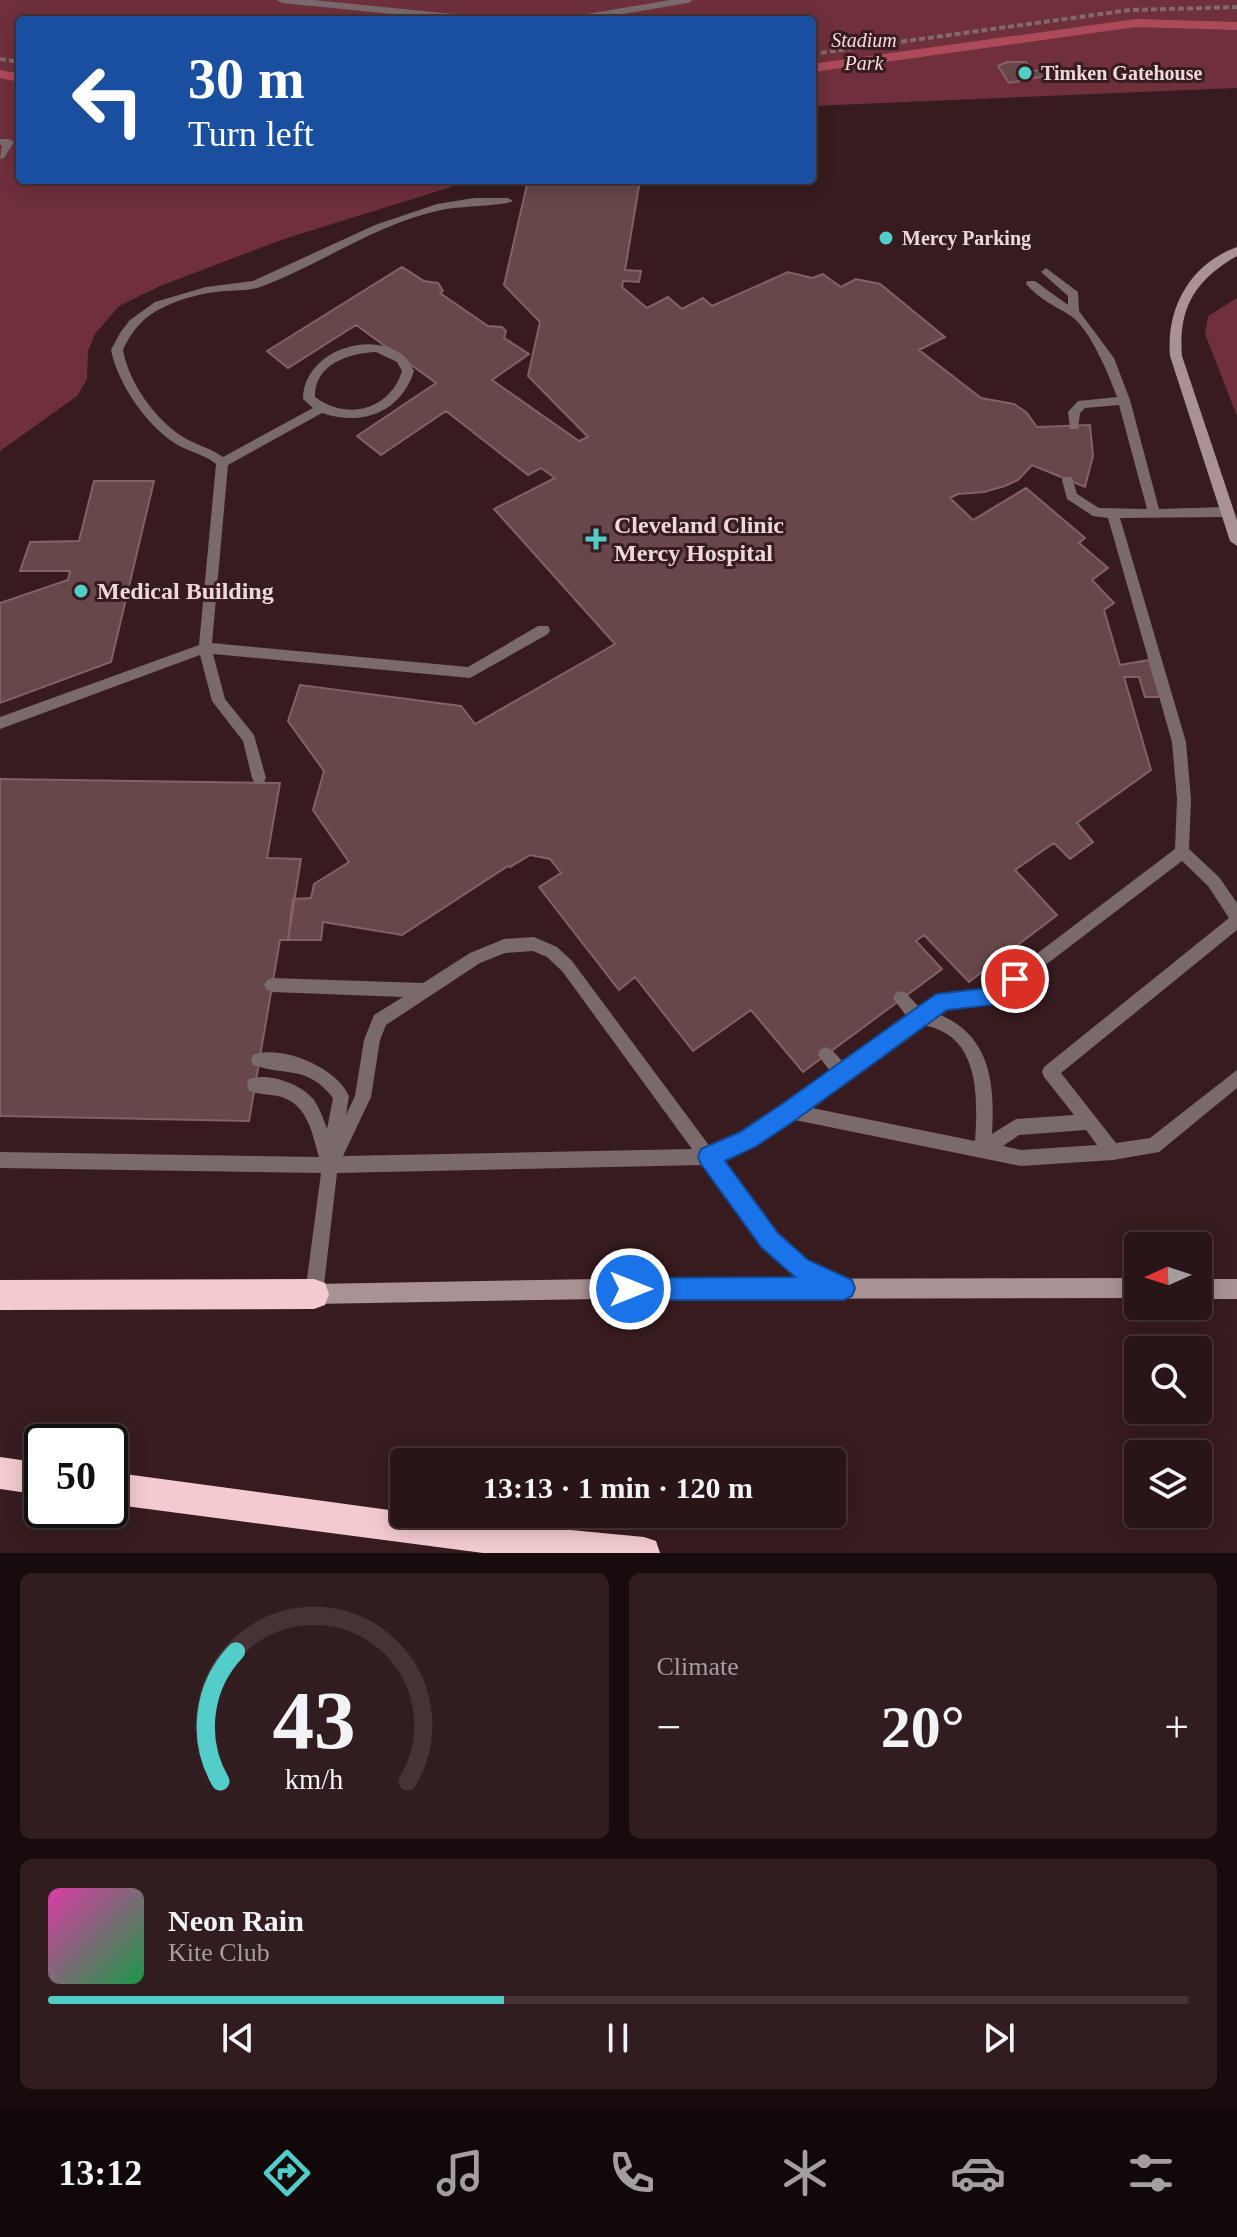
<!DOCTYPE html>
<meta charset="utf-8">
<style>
:root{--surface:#291417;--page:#311d20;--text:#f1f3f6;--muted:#a59ea1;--line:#453336;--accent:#53cdc9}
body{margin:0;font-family:Georgia,serif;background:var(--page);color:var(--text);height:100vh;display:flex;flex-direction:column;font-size:30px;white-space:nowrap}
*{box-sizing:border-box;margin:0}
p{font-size:26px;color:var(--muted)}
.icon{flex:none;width:44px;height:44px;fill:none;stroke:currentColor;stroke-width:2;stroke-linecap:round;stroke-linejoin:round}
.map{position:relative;height:1553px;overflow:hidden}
.sheet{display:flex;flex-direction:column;gap:20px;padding:20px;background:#170b0d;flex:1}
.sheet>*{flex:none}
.top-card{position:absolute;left:16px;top:16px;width:800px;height:168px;border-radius:8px;box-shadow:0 4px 20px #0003,0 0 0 2px var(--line);background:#1a4fa0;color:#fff;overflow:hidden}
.needle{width:52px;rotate:267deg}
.buttons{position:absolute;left:1124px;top:1232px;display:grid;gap:16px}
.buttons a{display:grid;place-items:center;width:88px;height:88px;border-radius:8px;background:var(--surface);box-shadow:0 4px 20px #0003,0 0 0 2px var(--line);font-size:40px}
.speed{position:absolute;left:24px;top:1424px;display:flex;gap:16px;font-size:40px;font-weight:700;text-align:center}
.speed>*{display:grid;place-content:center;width:104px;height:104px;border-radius:50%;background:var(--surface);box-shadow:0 4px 20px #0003,0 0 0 2px var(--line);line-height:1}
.speed .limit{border:4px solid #111;border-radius:12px;background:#fff;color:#111}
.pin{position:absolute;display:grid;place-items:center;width:68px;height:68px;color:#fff;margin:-34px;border:4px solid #fff;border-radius:50%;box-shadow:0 2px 8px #0007}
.me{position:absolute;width:88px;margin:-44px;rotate:90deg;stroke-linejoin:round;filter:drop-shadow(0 0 6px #0008)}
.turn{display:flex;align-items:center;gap:28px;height:168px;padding:0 40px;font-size:36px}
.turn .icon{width:104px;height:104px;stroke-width:2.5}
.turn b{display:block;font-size:56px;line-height:68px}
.big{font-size:60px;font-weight:700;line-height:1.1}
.sheet .widget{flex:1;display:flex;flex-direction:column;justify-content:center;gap:12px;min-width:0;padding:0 28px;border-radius:12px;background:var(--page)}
.sheet .dial{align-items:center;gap:0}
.dial svg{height:208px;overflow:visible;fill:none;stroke:var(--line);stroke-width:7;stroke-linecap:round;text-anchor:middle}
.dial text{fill:var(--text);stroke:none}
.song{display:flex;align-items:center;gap:24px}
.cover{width:96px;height:96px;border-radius:12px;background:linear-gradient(135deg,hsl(320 70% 55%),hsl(140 70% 35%))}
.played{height:8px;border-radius:4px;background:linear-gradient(90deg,var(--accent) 40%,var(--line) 40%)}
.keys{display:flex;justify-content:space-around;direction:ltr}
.heat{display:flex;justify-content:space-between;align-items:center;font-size:44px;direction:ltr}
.sheet .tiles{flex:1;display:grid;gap:20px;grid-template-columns:1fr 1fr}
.widget:last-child{grid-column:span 2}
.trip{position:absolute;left:390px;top:1448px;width:456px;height:80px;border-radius:8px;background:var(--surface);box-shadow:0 4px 20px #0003,0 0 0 2px var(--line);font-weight:700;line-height:80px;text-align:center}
.tab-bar{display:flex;height:128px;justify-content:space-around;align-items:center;background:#100809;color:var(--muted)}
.tab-bar .icon{width:56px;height:56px}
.tab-bar .selected{color:var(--accent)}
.tab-bar b{font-size:36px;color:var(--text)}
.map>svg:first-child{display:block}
.green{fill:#6f303b}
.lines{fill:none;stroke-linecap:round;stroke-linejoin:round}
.stream{stroke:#ac4a5b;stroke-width:8}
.building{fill:#67474a;stroke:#836165;stroke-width:2}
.path{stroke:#81696c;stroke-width:4;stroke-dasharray:6 3;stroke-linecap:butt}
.service{fill:#7a6a6b;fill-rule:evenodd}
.minor{fill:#7a6a6b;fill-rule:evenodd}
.secondary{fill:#aa9193;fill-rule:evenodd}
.motorway{fill:#f3cbcf;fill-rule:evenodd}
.route{fill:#1a73e8;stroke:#114b97;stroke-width:2}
.poi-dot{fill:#53cdc9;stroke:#371b1f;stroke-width:3}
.labels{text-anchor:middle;stroke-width:6;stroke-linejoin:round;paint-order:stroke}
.far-park-label{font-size:20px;font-style:italic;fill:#f6dadc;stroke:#371b1f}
.far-poi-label{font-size:20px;font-weight:bold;fill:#edd9db;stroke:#371b1f;text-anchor:start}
.poi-label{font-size:24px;font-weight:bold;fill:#edd9db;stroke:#371b1f;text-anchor:start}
</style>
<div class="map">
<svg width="1237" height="1553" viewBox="0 0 1237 1553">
<rect width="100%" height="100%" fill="#371b1f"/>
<path class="green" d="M0 0H1237V88L812 106V20H20V180H443L451 187 284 239 160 286 119 306 95 334 88 351 87 379 77 396 0 451Z
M1237 298V416L1205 334 1208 316Z"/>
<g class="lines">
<path class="stream" d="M812 68 1136 23 1237 26
M0 74 20 78"/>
</g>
<path class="building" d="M1007 62H1026L1033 71 1046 69 1050 75 1009 83 998 66Z
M528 180H640L625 270 641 271 639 282 623 281 622 287 647 308 668 297 682 309 703 298 712 306 788 272 812 278 823 274 841 287 856 279 880 284 945 337 919 350 981 398 1014 404 1026 412 1037 427 1090 425 1093 456 1085 487 1032 465 1018 480 1005 486 984 492 958 494 950 498 973 520 1026 488 1085 538 1079 543 1108 568 1092 580 1114 603 1104 610 1120 665 1149 660 1160 697H1145L1139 677H1124L1151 770 1077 823 1093 842 1070 859 1054 843 1015 870 1057 915 969 982 924 935 916 941 942 969 803 1072 751 1010 693 1051 635 977 619 990 539 887 561 873 550 859 530 855 510 867 508 866 402 935 323 922 321 940H288L293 899 311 898 314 884 349 862 313 810 324 771 288 721 300 685 461 706 475 724 615 644 494 509 555 478 541 468 528 475 446 411 381 455 357 436 436 383 356 325 288 368 267 351 402 267 424 281 438 283 443 291 440 293 488 326 502 327 506 331 504 338 529 354 492 380 579 441 588 437 528 376 540 322 504 285Z
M94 481H154L111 662 0 703V603L68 580 70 571H20L30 542 79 541Z
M0 779 280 783 267 858 301 859 288 940H280L249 1121 0 1116Z"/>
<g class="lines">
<path class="path" d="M812 54 1130 10 1237 7
M0 59 20 62"/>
<path class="service" d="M0 139H9L14 142 4 158 0 159 2 145H0Z
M474 198H508L513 201C505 206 457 206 441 210 376 224 322 264 260 287 248 291 236 290 224 291 203 293 182 298 164 307 144 316 132 330 123 350 129 383 155 419 183 437 196 445 211 448 223 457L313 408 303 399C303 353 368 329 403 355 408 359 411 366 414 371 401 412 362 427 322 413L228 465 212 643 468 667 538 626H548L550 630 548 634 470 678 213 654 225 699 254 735 266 778 264 782 259 784 254 782 252 778 243 741 212 701 200 655 0 729V717L199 645 216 464C204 454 189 452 176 444 146 425 118 384 111 350L120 333 130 320 155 302 206 287 253 281 375 225 437 204ZM376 352 397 362 402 371C390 410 347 421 315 397 314 365 348 353 376 352Z
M1046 268 1078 292 1079 311 1114 358 1130 400 1159 509 1227 507 1233 512 1227 517 1120 518 1186 742 1191 799 1189 849 1219 877 1237 903V930L1061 1073 1116 1143 1150 1138 1237 1070V1088L1159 1152 1113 1160 1021 1166 790 1119 754 1145 720 1160 776 1235 806 1262 846 1281 849 1287 846 1293 840 1296 794 1274 764 1247 704 1165 337 1173 323 1294 320 1300 314 1303 308 1300 305 1294 321 1173 0 1168V1152L319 1157C312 1133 308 1106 282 1097 271 1094 260 1095 249 1091L247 1085 249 1079C268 1072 302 1084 314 1100 320 1109 324 1120 327 1129L333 1098C306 1064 286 1077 253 1065L251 1060 253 1055C282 1044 337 1068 349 1096L346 1115 355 1096 364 1040 374 1015 403 997 272 992 267 990 264 985 267 980 272 978 423 983 470 953 504 939 534 937 557 947 572 961 711 1148 742 1133 830 1071 818 1055 820 1050 826 1047 832 1050 843 1062 907 1017 893 998 896 993 901 991 906 993 920 1008 943 994 989 990 1175 849 1177 799 1172 742 1108 518 1093 516 1067 499 1062 480 1064 477H1072L1077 494 1099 508 1147 509 1119 405 1085 408 1080 413 1078 429H1070L1068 412 1078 401 1117 397C1109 375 1090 329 1071 316 1055 306 1039 299 1026 284L1027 281H1035L1068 305V296L1041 272ZM1182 861 1208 886 1229 918 1044 1067 1042 1072 1044 1077 1074 1115 1016 1119 992 1134C995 1084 991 1035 938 1014L946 1008 997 1002ZM533 951 547 957 562 971 692 1149 343 1156 371 1097 380 1040 386 1025 480 963 505 953ZM922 1025C980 1034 978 1096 975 1141L807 1107ZM1086 1130 1097 1145 1021 1150 1003 1146 1019 1135Z"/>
<path class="minor" d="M277 0H313L483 17 488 20H452L282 3Z
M670 0H693L688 3 588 20H564L569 17Z"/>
<path class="secondary" d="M1237 247V256C1195 280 1178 308 1182 356L1237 520V546L1230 541 1170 356C1166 308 1190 264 1237 247Z
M1138 1278V1298L599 1299 314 1304 307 1301 304 1294 307 1287 314 1284 599 1279Z
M1198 1279H1237V1299H1198Z"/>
<path class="motorway" d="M314 1279 325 1283 329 1294 325 1305 314 1309 0 1310V1280Z
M0 1457 42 1463V1495L0 1489Z
M110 1472 404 1512V1514L644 1537 656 1541 660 1553H483L110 1504Z"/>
</g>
<path class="route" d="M1015 970 1022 972 1025 979 1022 986 999 1004 947 1010 797 1119 755 1147 725 1161 778 1233 808 1260 852 1280 855 1288 852 1296 844 1300H630L622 1297 618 1289 622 1281 630 1278 795 1277 762 1248 701 1164 698 1157 701 1149 740 1132 782 1104 936 994 988 988Z"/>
<g class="poi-dot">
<circle cx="1025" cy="73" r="8"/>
<circle cx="886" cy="238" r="8"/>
<path d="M592 527h8v8h8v8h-8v8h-8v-8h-8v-8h8z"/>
<circle cx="81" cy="591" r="8"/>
</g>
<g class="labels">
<g class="far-park-label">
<text x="864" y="47">Stadium<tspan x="864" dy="23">Park</tspan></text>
</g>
<g class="far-poi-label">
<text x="1041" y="80">Timken Gatehouse</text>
<text x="902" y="245">Mercy Parking</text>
</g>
<g class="poi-label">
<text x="614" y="533">Cleveland Clinic<tspan x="614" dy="28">Mercy Hospital</tspan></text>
<text x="97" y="599">Medical Building</text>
</g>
</g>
</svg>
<div class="buttons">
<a><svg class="needle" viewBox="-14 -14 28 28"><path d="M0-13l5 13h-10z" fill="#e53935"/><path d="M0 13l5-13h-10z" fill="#a59ea1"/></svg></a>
<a><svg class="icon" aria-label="search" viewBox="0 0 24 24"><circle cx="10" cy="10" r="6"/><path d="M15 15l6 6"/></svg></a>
<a><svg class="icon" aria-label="layers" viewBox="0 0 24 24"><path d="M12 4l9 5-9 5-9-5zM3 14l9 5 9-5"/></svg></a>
</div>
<div class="speed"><div class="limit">50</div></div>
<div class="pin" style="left:1015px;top:979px;background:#d93025"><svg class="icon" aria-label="arrive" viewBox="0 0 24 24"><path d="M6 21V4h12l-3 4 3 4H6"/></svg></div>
<svg class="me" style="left:630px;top:1289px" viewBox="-20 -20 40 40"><circle r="17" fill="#1a73e8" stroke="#fff" stroke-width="3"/><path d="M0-11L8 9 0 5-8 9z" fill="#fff"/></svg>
<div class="trip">13:13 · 1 min · 120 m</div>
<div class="top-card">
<div class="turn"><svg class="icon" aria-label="left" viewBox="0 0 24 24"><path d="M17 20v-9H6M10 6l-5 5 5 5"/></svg><div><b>30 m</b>Turn left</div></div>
</div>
</div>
<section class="sheet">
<div class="tiles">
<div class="widget dial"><svg viewBox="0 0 100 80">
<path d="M14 69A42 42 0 1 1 86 69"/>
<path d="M14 69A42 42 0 0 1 20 19" stroke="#53cdc9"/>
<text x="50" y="56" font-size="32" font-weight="700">43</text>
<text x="50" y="72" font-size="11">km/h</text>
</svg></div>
<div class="widget"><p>Climate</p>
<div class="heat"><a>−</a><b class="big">20°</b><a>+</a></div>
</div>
<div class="widget">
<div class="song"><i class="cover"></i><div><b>Neon Rain</b><p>Kite Club</p></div></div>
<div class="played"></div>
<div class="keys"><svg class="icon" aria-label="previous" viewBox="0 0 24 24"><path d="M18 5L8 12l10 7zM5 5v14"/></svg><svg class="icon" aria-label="pause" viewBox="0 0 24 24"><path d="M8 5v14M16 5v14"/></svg><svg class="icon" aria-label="next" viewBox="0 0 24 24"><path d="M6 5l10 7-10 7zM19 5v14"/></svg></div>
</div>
</div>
</section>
<nav class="tab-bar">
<b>13:12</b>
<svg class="icon selected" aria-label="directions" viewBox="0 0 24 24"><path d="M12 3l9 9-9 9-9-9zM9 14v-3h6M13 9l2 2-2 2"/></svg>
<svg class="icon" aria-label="music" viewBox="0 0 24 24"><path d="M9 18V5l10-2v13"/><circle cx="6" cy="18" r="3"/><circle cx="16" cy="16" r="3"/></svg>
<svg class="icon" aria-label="phone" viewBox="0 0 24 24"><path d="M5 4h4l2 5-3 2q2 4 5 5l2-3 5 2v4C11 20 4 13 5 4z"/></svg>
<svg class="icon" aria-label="climate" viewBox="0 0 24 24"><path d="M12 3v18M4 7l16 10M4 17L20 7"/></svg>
<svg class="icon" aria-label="car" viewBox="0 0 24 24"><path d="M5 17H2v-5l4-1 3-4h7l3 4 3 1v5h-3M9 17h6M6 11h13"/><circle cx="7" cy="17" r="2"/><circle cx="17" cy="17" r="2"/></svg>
<svg class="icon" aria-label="filters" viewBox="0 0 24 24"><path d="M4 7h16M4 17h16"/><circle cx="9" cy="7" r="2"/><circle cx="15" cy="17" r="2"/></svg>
</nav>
